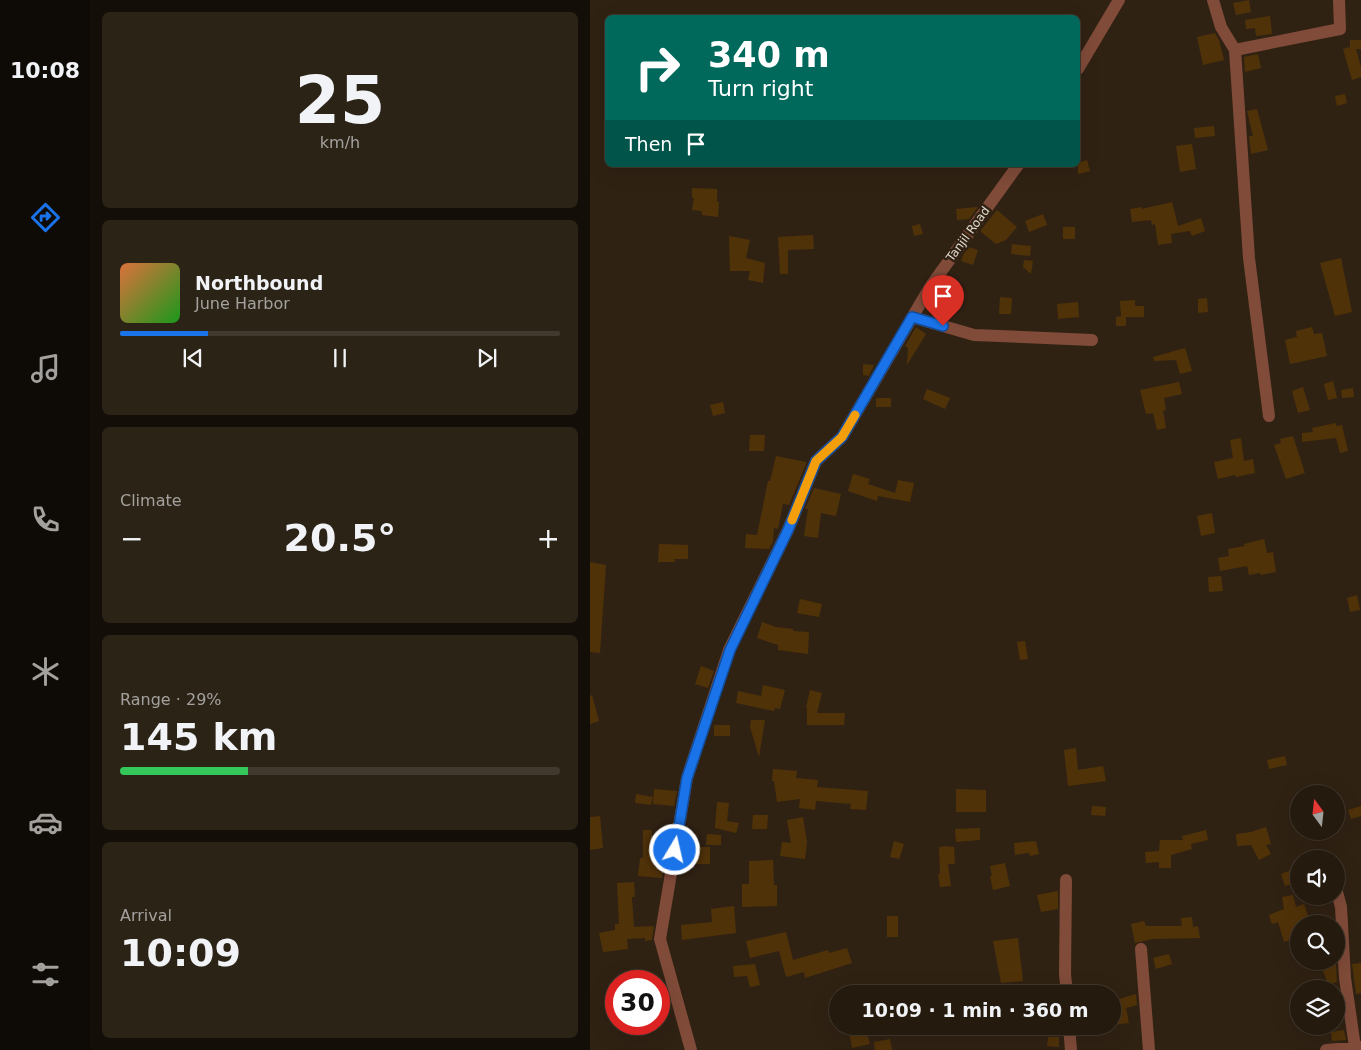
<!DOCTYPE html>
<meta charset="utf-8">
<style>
:root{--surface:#241a0e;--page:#2c2317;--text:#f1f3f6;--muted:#a3a19e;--line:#41382e;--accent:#1a73e8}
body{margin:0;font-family:"DejaVu Sans",sans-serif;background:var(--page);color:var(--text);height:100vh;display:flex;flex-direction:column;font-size:19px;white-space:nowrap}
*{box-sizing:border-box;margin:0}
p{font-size:16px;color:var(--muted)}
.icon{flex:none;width:28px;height:28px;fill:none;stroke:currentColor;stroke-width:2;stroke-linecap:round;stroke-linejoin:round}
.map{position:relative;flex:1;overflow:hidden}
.sheet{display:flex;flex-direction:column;gap:12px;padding:12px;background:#140e08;width:500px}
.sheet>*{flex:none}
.top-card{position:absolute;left:15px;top:15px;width:475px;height:152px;border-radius:8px;box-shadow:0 5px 20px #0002,0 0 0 1px var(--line);background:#00695c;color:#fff;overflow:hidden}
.needle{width:32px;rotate:345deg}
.controls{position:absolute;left:700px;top:785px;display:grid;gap:10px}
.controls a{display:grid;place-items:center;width:55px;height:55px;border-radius:50%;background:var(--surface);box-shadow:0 5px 20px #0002,0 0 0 1px var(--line);font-size:25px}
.speed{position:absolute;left:15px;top:970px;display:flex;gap:10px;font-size:25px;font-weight:700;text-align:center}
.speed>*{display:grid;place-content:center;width:65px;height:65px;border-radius:50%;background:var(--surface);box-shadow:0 5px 20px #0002,0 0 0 1px var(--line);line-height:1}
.speed .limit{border:8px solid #d22;background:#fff;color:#111}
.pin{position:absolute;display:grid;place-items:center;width:42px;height:42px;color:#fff;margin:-51px -21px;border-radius:50% 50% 50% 0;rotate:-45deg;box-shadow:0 0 5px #0007}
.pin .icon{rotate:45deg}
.me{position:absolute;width:55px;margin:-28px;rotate:9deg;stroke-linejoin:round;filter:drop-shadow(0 0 4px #0008)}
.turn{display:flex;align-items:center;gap:18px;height:105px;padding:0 20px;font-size:22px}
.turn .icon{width:65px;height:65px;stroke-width:2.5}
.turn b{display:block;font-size:35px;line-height:42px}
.then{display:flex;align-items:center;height:48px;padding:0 20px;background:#0003;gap:10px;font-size:19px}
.big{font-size:38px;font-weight:800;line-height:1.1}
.sheet .card{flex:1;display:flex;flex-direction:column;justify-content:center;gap:8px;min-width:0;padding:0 18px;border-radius:8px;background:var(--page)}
.sheet .dial{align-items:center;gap:0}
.dial b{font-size:65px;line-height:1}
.song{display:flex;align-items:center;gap:15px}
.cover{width:60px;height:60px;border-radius:8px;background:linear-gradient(135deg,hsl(20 70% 55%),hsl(120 70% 35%))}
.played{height:5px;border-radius:2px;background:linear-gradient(90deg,var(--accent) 20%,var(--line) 20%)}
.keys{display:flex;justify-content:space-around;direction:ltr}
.heat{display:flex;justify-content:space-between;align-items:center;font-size:28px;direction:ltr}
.charge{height:8px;border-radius:4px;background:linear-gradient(90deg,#34c759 29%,var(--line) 0)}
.trip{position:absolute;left:239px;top:985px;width:292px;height:50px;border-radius:25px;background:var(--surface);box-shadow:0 5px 20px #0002,0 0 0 1px var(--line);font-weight:800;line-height:50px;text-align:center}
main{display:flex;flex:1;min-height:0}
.tabs{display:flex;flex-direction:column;width:90px;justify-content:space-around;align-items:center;background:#0e0a06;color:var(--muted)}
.tabs .icon{width:35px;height:35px}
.tabs .selected{color:var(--accent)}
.tabs b{font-size:22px;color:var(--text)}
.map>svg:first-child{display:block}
.building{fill:#503209}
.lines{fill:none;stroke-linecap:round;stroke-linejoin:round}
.minor{stroke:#804b39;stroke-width:12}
.route-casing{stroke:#114b97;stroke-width:12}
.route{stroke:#1a73e8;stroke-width:9}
.slow{stroke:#f59e0b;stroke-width:9}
.labels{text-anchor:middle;stroke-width:5;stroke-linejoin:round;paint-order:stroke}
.street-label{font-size:12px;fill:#e0d7cd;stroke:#302213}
</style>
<main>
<nav class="tabs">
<b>10:08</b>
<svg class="icon selected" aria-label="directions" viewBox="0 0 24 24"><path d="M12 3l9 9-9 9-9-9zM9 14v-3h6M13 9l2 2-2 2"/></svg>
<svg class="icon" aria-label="music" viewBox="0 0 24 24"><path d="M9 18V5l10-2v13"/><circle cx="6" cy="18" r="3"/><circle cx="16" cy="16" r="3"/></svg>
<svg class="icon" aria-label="phone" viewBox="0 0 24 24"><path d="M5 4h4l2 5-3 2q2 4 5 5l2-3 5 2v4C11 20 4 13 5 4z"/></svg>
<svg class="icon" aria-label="climate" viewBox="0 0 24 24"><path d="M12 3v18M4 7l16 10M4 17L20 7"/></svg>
<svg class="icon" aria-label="car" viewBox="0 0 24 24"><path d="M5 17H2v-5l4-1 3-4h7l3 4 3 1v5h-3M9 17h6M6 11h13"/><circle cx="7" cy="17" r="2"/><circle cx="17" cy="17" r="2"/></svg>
<svg class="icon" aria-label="filters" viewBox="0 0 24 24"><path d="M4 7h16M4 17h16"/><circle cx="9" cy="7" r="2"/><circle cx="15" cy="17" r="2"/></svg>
</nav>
<section class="sheet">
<div class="card dial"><b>25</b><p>km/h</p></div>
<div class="card">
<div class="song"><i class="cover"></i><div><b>Northbound</b><p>June Harbor</p></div></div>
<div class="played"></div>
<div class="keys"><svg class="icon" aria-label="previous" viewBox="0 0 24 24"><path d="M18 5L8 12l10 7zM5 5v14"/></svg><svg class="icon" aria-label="pause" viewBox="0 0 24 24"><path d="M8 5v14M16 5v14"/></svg><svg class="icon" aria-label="next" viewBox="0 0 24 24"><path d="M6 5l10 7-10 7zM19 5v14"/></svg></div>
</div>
<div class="card"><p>Climate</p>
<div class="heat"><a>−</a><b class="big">20.5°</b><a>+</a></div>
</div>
<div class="card"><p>Range · 29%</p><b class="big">145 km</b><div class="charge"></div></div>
<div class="card"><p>Arrival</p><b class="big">10:09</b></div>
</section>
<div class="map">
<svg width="771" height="1050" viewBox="0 0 771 1050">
<rect width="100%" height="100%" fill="#302213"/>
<path class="building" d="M659 0 661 12 646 15 643 3Z
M680 16 682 34 666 36 665 28 656 29 655 20Z
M625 33 629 40 634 60 613 65 607 37Z
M760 40H771V49H766L771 67V77L762 80 753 49 760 47Z
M668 54 671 68 655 72 654 57Z
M755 94 757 103 747 106 745 96Z
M667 109 678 150 661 154 659 136H663L657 111Z
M624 126 625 136 605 138 604 128Z
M602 144 606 169 590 172 586 146Z
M497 160 500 171 488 174V163Z
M102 188 127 189V202H129L128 217 112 215V211L102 210 104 198H102Z
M582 202 588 226 611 218 615 231 602 236 600 231 581 234 582 243 568 245 565 224 562 225 561 220 542 222 540 209 552 207V209Z
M388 207 379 219 367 220 366 209Z
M407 210 427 227 416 240 406 244 391 232V230Z
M453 214 457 225 439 232 435 221Z
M330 224 333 234 324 236 322 226Z
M473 227H485V239H473Z
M223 235 224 249 198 250V274H190L188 237Z
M139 236 160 240 156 258 175 263 173 283 158 280 160 271H140Z
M422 244 441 246 440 256 421 254Z
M379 247 388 250 383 265 371 261 373 255Z
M751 258 762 312 745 316 730 263Z
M434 260 443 261 441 274 433 267Z
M410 297 422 298 421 314H409Z
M617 298 618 312 608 313V299Z
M545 300V306H554V317H536V326H526V317L531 316 530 301Z
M488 302 489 317 468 319 467 304Z
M326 327 336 334 317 365 318 348 315 346Z
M722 327 724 334 732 333 737 356 700 364 695 340 707 337 706 331Z
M595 348 602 371 590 374 586 360 564 361 563 357Z
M273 364 284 365 279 376 273 375Z
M743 381 747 398 738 400 734 384Z
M589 382 592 394 574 398 576 410 573 411 576 428 567 430 563 413 556 414 550 390Z
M713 387 720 410 708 413 702 391Z
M763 388 764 397 752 398 751 390Z
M337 389 360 398 355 409 333 399Z
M286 398H301V407H286Z
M133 402 135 413 123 416 120 405Z
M746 423V426L752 425 758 451 750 453 746 438 712 442V433L723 432 722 428Z
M160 435H175L174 451H159Z
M703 436 715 473 696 479 684 445 691 443 690 439Z
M651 438 654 461 663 459 665 473 646 477 645 475 628 479 624 462 643 458 640 440Z
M186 456 216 462V464L199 505 193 504 188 529 184 528 183 542 179 549 155 548 156 534 167 535 178 481H180Z
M263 474 280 479 278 484 305 493 308 480 324 483 320 502 288 496 287 501 258 491Z
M224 488 251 494 246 516 231 513 228 538 214 536 218 509H215Z
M622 513 625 533 611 536 607 516Z
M674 539 677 553 683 552 686 572 671 575 670 573 659 575 657 566 630 571 628 558 639 556 638 549 655 546 654 544Z
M69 544 98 545V559H84L85 562H68Z
M0 562 16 565 10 653 0 652Z
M631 576 633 591 619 592 618 577Z
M767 595 770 610 760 612 757 598Z
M210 599 232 604 229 617 207 613Z
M172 622 186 627 203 629V631L219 632 218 654 188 650V645L167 638Z
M435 641 438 659 430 660 427 642Z
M111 666 124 671 118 688 105 684Z
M173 685 195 690 190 709 185 708 184 711 146 703 148 691 171 696Z
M220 690 232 693 227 713H255L254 725H217V708H216Z
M2 695 9 721 0 724V696Z
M161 720H175L169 757 160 727Z
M124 725H140V736H124Z
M486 748 488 770 513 766 516 781 478 786 474 750Z
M695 756 697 765 679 769 677 760Z
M183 769 207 771 206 778 228 780 227 787 278 791 276 810 260 809 261 804 226 801 225 810 209 808 210 799 187 802 184 781H182Z
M64 789 87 791 84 806 63 804Z
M366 789 396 790V812H366Z
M46 794 63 797 61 805 45 803Z
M127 802 139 803 137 821 149 823 146 833 125 828Z
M502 806 516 807 515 816 501 815Z
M771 806V816L761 819 758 810Z
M163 815H178L177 829H162Z
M10 816 13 848 0 850V817Z
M213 817 217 842 215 859 190 856 192 842 201 843 197 820Z
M676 827 681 844 676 845 681 854 669 860 661 845 647 846 646 834 661 832Z
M390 828V840L366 842 365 829Z
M53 830H62V859L75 861 72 878 48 876 50 858H53Z
M616 830 618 840 601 844 602 849 581 855V868H569V862L556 863 555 852 569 851 570 840H593L592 836Z
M117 834 131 835V845H116Z
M304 841 314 844 309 859 300 857Z
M446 841 449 854 440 856 439 853 425 855 424 843Z
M356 846 364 847 365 864H358L361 886 350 887 348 874H350L349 847Z
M97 847H120V864H97Z
M183 860 184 885H187V906L152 907V884H159V861Z
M415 863 420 886 403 890 400 876H402L400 866Z
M701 870 706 883 695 886 691 874Z
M44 882 45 897H42L44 927 64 926 62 940 55 941V938L37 939 38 949 13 952 9 933 25 930V924H29L27 883Z
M468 891V909L451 912 447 895Z
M703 895 706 907 714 904 719 918 709 921V937L694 942 688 922 682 924 679 915 694 909 692 897Z
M144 906 146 933 92 940 91 925 122 922 121 909Z
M297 916H308V937H297Z
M602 917 603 927 608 926 610 938 562 939 545 943 541 924 554 921 556 926H592L591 918Z
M196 932 203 960 238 950 239 953 257 948 262 963 215 978 214 972 196 977 189 951 160 958 156 941Z
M428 938 433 981 411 983 403 941Z
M579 954 582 964 566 969 563 958Z
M771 963V993L766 994 762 964Z
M165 964 170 985 160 987 157 976 144 977 143 966Z
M746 964 747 982 738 984 732 968Z
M546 994 547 1005 536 1008 539 1023 522 1025V1001Z
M258 1026H275L280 1044 262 1048Z
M754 1030 756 1040 742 1041 741 1032Z
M458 1037H469V1047L457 1046Z
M300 1039 302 1050H285L284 1042Z"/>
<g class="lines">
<path class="minor" d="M623 0 631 27 645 50 659 258 679 416
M645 50 750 29 749 0
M488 69 529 0
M322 317 384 335 502 340
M476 880 475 974 477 994
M746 888 751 907 755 978 765 1047
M551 949 559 1050
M479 1026 481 1050
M101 1050 70 939 97 778 139 650 198 530 226 461 252 437 340 287 428 165
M736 1050 771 1047"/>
</g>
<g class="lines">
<defs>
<path id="route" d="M85 850 97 778 140 650 198 530 226 461 252 437 322 317 353 326"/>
</defs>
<use href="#route" class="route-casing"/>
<use href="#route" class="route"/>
<path class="slow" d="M202 520 226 461 252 437 265 415"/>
</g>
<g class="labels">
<g class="street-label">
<text transform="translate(378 234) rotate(-54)" y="4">Tanjil Road</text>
</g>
</g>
</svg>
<div class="controls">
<a><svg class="needle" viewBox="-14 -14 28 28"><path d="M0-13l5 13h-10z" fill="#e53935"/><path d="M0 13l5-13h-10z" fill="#a3a19e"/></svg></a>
<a><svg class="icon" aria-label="sound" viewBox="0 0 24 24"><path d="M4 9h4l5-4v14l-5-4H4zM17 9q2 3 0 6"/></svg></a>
<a><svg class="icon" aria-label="search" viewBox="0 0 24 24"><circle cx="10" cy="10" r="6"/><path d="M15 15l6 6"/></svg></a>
<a><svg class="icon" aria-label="layers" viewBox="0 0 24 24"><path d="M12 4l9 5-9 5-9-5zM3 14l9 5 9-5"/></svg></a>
</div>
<div class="speed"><div class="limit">30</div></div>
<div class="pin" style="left:353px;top:326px;background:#d93025"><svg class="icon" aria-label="arrive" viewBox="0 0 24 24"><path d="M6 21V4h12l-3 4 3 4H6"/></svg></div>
<svg class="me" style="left:85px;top:850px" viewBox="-20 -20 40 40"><circle r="17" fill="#1a73e8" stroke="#fff" stroke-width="3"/><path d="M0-11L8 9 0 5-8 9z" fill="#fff"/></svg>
<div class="trip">10:09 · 1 min · 360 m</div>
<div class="top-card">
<div class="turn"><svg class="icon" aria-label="right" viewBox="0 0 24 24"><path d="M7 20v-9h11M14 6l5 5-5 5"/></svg><div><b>340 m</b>Turn right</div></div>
<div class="then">Then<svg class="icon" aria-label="arrive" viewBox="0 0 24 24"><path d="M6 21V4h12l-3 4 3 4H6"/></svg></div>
</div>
</div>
</main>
